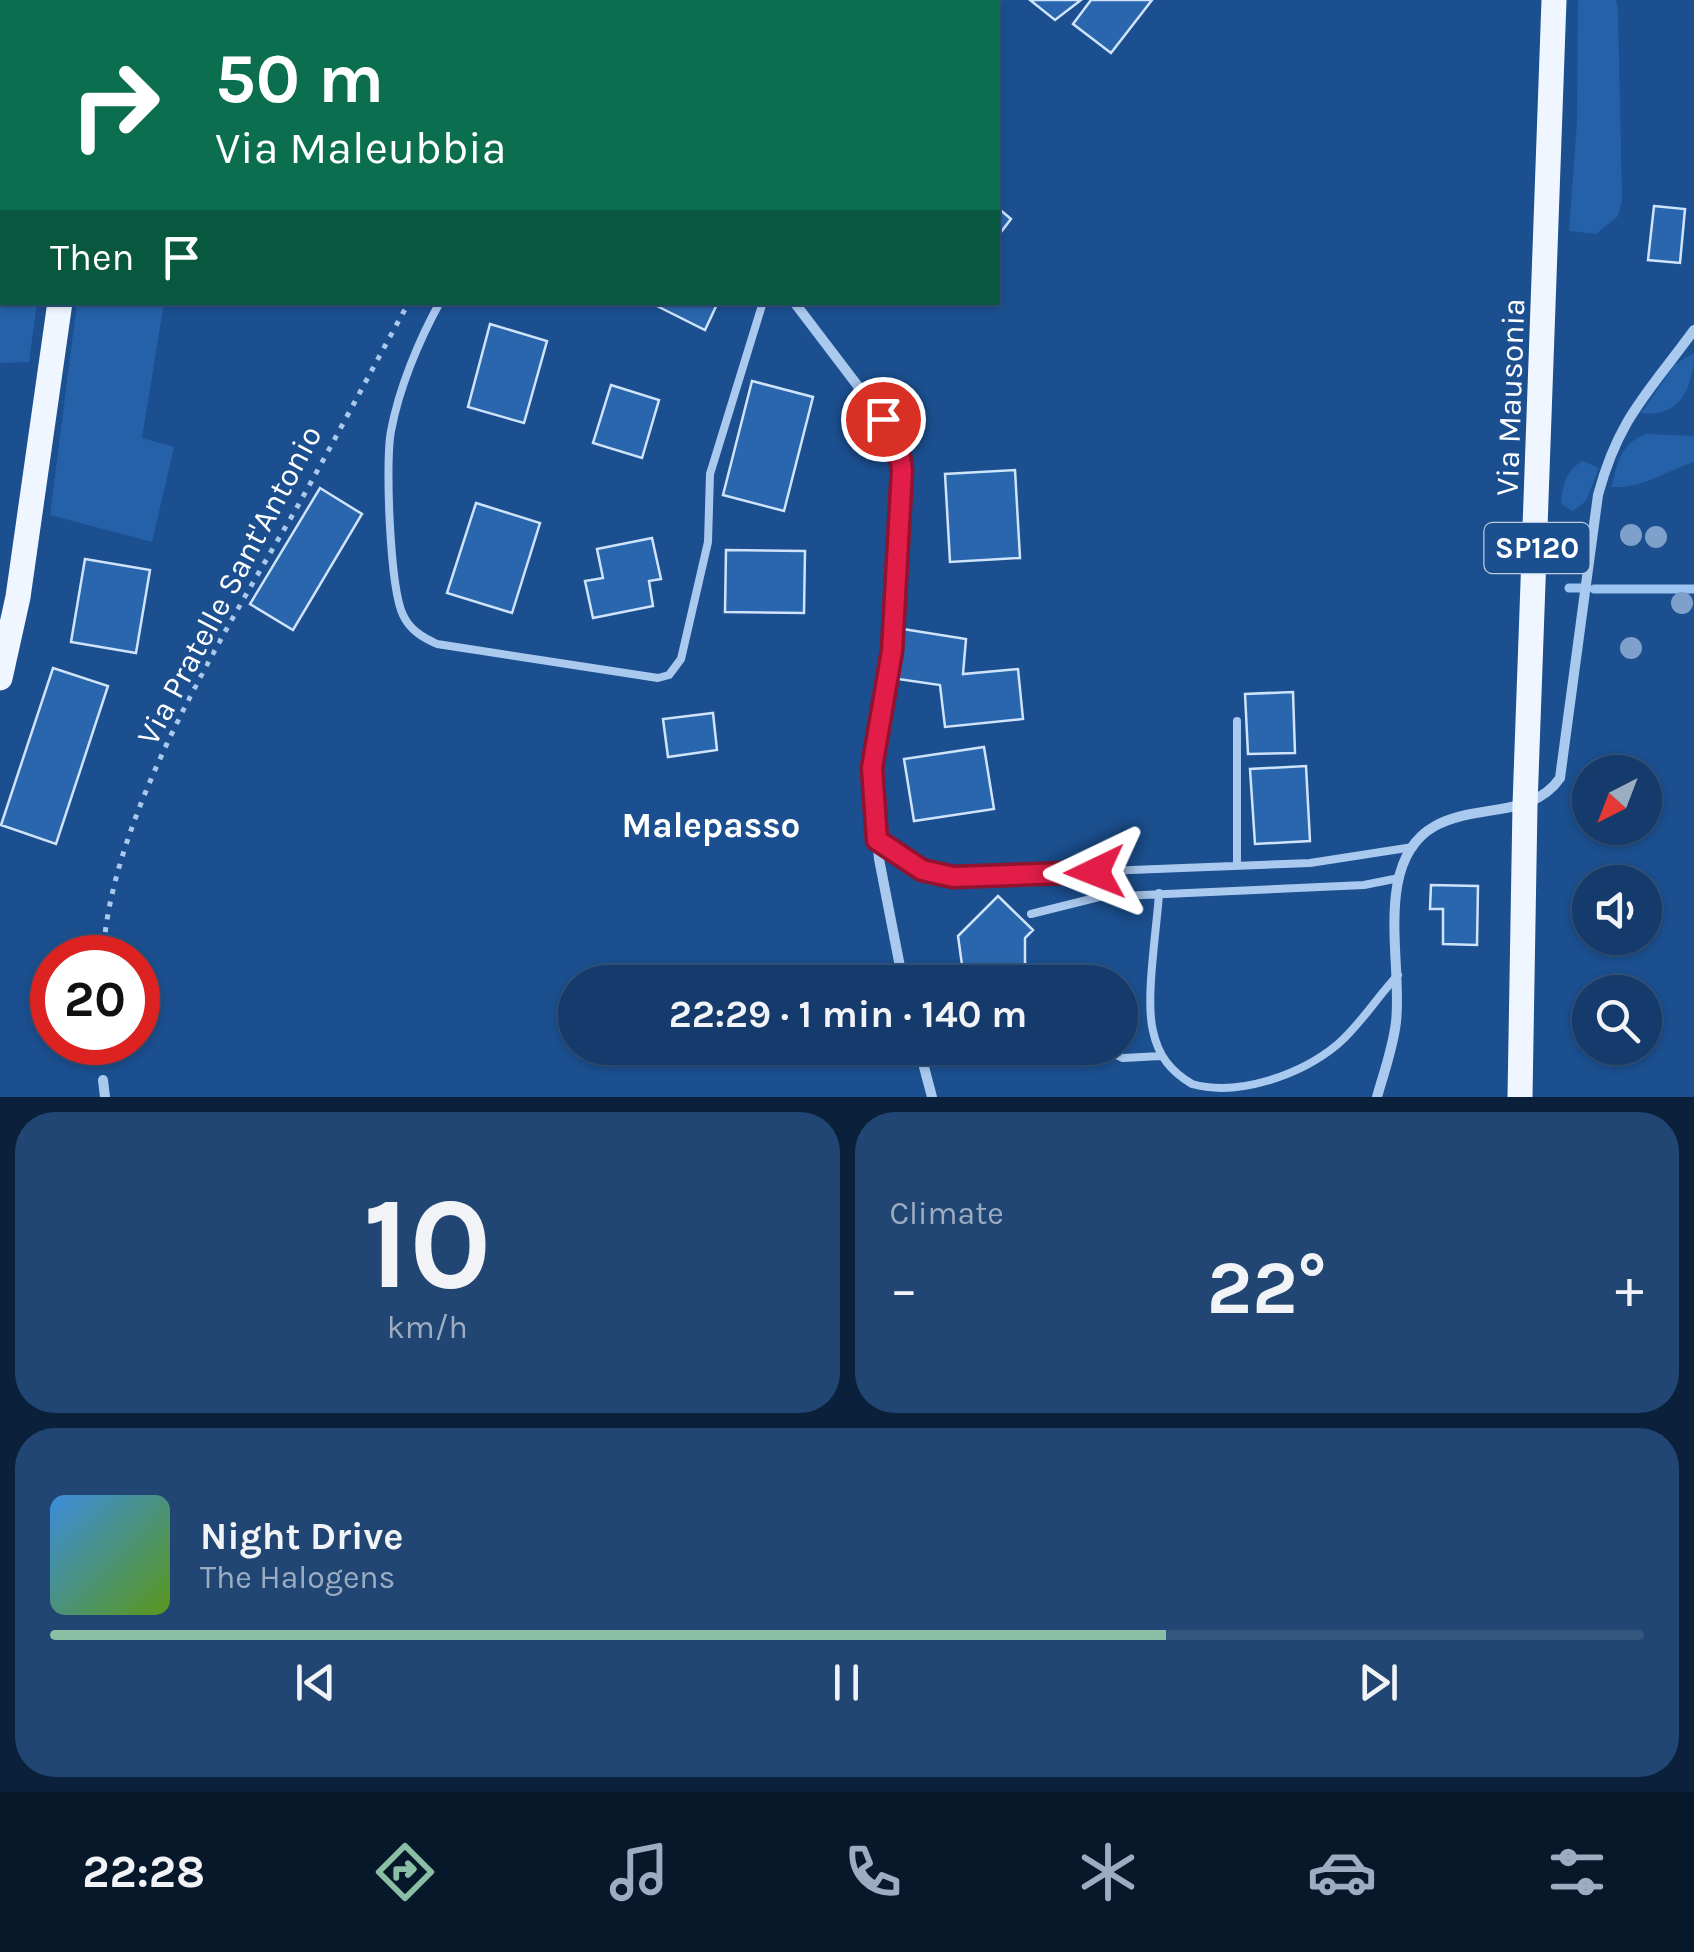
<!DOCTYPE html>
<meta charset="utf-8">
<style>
:root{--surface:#143b6b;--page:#214673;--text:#f1f3f6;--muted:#9dadc1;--line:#33557e;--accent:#8abfa5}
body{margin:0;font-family:Karla,sans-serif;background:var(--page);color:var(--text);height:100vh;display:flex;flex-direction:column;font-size:38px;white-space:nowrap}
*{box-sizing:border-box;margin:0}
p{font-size:32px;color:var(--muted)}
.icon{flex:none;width:55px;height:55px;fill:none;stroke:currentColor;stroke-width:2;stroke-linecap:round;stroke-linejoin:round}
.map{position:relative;height:1097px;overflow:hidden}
.side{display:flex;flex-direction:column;gap:15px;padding:15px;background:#0b203b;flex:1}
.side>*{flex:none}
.banner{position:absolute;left:0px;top:0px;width:1000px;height:305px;box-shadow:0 2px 8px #0004,0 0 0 2px var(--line);background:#0b6e4f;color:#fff;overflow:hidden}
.needle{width:65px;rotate:222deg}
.fabs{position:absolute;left:1572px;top:755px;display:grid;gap:20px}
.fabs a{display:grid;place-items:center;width:90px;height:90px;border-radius:50%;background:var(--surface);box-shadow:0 2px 8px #0004,0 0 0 2px var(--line);font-size:50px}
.speed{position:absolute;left:30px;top:935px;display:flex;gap:20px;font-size:50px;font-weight:700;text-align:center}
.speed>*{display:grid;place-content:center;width:130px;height:130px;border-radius:50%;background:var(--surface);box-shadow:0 2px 8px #0004,0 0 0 2px var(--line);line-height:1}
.speed .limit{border:15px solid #d22;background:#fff;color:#111}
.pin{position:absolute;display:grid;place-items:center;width:85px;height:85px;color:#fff;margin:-42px;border:5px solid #fff;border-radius:50%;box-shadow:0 2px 10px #0007}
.me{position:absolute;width:110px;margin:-55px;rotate:268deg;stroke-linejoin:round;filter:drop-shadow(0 0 8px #0008)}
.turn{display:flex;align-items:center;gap:35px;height:210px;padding:0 50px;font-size:45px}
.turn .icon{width:130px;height:130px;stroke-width:2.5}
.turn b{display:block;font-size:70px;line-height:85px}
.then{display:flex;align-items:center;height:95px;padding:0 50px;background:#0003;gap:20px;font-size:38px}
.big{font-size:75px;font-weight:700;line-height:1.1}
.side .card{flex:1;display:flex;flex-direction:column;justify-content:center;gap:15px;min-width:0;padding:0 35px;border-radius:40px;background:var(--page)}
.side .dial{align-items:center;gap:0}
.dial b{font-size:130px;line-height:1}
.song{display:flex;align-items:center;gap:30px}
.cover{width:120px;height:120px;border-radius:15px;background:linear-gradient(135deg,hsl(210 70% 55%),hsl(90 70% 35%))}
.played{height:10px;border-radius:5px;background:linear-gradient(90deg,var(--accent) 70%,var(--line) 70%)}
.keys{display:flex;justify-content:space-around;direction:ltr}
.heat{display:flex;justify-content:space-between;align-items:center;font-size:55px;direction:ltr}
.side .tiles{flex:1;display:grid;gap:15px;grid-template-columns:1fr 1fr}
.card:last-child{grid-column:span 2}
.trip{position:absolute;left:558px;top:965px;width:580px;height:100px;border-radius:50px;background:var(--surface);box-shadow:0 2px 8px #0004,0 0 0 2px var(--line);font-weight:700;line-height:100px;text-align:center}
.dock{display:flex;height:160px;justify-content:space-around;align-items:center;background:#08182b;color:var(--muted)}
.dock .icon{width:70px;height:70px}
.dock .on{color:var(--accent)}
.dock b{font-size:45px;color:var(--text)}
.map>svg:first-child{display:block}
.green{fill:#2461a8}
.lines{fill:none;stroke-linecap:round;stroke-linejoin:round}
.stream{stroke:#9cc4f0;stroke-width:9}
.building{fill:#2a66ad;stroke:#cfe3fa;stroke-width:2.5}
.path{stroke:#a9c9ee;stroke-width:5;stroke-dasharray:5 8;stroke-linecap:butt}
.lane{stroke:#a9c9ee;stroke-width:8}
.street{stroke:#a9c9ee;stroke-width:10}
.primary{stroke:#f0f6ff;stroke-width:25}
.tree{fill:#7ea0ca}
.route-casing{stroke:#92132f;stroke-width:25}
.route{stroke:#e11d48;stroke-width:18}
.labels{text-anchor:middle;stroke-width:10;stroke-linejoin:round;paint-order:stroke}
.shield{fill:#1b4f8f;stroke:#bbcadd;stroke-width:2.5}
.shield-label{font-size:30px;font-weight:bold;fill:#fff}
.street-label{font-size:32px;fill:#fff;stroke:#1b4f8f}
.neighbourhood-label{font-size:35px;font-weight:bold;fill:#fff;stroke:#1b4f8f}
</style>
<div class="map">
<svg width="1694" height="1097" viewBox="0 0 1694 1097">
<rect width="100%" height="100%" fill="#1b4f8f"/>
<path class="green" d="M0 0H80L2 2V302L37 303 29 362 0 363Z
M1578 0H1616L1618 10 1622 200 1618 216 1596 234 1569 231 1577 122Z
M77 303H164L142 438 174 447 152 542 50 515Z
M1694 353C1694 386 1680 419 1641 413L1675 364Z
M1647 434 1694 436V462C1666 471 1642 489 1612 487 1617 463 1621 442 1647 434Z
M1583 461 1599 468 1586 501 1573 511 1561 504C1563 486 1565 470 1583 461Z"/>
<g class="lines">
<path class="stream" d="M1569 588H1580
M1594 589H1694"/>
</g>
<path class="building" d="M1030 0H1081L1055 20Z
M1091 0H1152L1111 53 1073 24Z
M1654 206 1685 209 1680 263 1648 260Z
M998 208 1011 219 998 236Z
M649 302H718L705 330Z
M490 324 547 341 524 423 468 407Z
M752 381 813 397 784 511 723 495Z
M611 385 659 400 642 458 593 443Z
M1015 470 1020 558 950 562 945 474Z
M320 488 362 514 293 630 250 604Z
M476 503 540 523 512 613 447 593Z
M652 538 661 579 649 581 653 606 593 618 585 581 603 578 597 549Z
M726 550 805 551 804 613 725 612Z
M85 559 150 570 136 653 71 642Z
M903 629 966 639 963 674 1018 669 1023 719 945 727 940 685 898 679Z
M53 668 108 686 56 844 1 825Z
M1293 692 1295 753 1248 754 1245 694Z
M713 713 717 750 668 757 663 719Z
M984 747 994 809 914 821 904 759Z
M1306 766 1310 841 1255 844 1250 769Z
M1431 885 1478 886 1477 945 1443 944V909H1430Z
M998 896 1033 930 1025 938V963L1040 976 1034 982H975L963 972 958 936Z"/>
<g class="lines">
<path class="path" d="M103 958C109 815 229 625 300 502 337 436 372 369 409 302
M101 1042 102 1059"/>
<path class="lane" d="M440 302C419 340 399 388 391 431 385 462 390 588 403 615 410 630 422 637 437 644L658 678 669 675 681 659 708 542 710 474 763 302
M877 840 921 871 953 877 1310 863 1413 847
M1237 866V721
M1159 893C1157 928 1145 999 1153 1031 1158 1055 1170 1071 1192 1084 1238 1097 1301 1075 1338 1044 1361 1024 1377 997 1398 975
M1031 914 1099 897 1364 885 1399 878
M1101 1048 1123 1058 1161 1056"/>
<path class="street" d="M687 2 690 0
M794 302 883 419 897 444 902 470 899 579 872 769 879 859 903 982
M919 1048 932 1097
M103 1080 105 1097
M1377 1097C1384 1072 1393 1048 1396 1022 1403 964 1372 861 1435 826 1476 803 1532 819 1560 778L1598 495C1619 417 1649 392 1694 330"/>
<path class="primary" d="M103 2 104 0
M0 678 18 597 60 302
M1520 1097 1525 805 1554 0"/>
</g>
<g class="tree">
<circle cx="1631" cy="535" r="11"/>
<circle cx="1656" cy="537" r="11"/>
<circle cx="1682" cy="603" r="11"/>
<circle cx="1631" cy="648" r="11"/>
</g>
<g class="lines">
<defs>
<path id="route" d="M883 419 898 444 902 470 892 651 872 768 877 840 922 870 953 877 1095 872"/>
</defs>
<use href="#route" class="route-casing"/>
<use href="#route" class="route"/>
</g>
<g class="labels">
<rect class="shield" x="1484.5" y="523" width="105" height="50" rx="8"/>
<g class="shield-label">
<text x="1537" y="558">SP120</text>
</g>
<g class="street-label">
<text transform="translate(1510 397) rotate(-88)" y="11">Via Mausonia</text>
<text transform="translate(229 585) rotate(-62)" y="11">Via Pratelle Sant'Antonio</text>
</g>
<g class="neighbourhood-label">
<text x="711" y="837">Malepasso</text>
</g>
</g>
</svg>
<div class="fabs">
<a><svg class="needle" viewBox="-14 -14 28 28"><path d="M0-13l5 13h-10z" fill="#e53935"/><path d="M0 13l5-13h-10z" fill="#9dadc1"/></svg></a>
<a><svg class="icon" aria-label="sound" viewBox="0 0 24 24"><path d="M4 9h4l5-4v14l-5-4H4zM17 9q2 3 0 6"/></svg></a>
<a><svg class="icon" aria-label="search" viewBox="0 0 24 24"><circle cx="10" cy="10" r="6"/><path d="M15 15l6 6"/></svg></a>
</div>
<div class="speed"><div class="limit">20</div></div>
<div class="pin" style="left:883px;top:419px;background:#d93025"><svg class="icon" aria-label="arrive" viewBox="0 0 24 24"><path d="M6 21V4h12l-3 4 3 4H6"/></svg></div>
<svg class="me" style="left:1095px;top:872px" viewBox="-20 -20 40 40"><path d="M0-17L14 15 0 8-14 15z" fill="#e11d48" stroke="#fff" stroke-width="4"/></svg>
<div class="trip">22:29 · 1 min · 140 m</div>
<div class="banner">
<div class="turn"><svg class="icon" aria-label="right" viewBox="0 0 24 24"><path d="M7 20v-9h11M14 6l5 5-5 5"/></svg><div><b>50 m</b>Via Maleubbia</div></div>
<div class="then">Then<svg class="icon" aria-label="arrive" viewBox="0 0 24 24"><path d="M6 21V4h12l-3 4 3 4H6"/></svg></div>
</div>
</div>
<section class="side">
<div class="tiles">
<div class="card dial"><b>10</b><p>km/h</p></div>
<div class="card"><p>Climate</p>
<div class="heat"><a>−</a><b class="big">22°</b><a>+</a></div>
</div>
<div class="card">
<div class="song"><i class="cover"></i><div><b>Night Drive</b><p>The Halogens</p></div></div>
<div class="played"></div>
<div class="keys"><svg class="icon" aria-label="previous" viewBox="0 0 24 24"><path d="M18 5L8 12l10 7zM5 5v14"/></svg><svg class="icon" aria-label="pause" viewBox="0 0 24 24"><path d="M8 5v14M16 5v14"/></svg><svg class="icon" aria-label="next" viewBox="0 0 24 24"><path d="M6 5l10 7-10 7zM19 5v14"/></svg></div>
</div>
</div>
</section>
<nav class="dock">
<b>22:28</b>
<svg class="icon on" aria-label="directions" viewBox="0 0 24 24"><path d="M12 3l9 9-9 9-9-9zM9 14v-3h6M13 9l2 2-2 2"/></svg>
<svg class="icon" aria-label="music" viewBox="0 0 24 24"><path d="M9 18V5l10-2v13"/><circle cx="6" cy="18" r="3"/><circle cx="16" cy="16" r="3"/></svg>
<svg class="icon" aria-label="phone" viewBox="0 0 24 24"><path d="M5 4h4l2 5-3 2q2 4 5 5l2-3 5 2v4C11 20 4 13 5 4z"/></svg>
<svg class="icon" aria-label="climate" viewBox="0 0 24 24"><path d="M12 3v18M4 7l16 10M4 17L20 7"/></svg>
<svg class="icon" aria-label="car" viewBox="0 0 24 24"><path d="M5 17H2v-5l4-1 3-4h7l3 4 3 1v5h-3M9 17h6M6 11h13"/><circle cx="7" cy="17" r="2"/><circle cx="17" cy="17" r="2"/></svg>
<svg class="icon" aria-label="filters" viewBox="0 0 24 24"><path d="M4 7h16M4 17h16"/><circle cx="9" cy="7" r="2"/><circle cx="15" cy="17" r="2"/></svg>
</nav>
